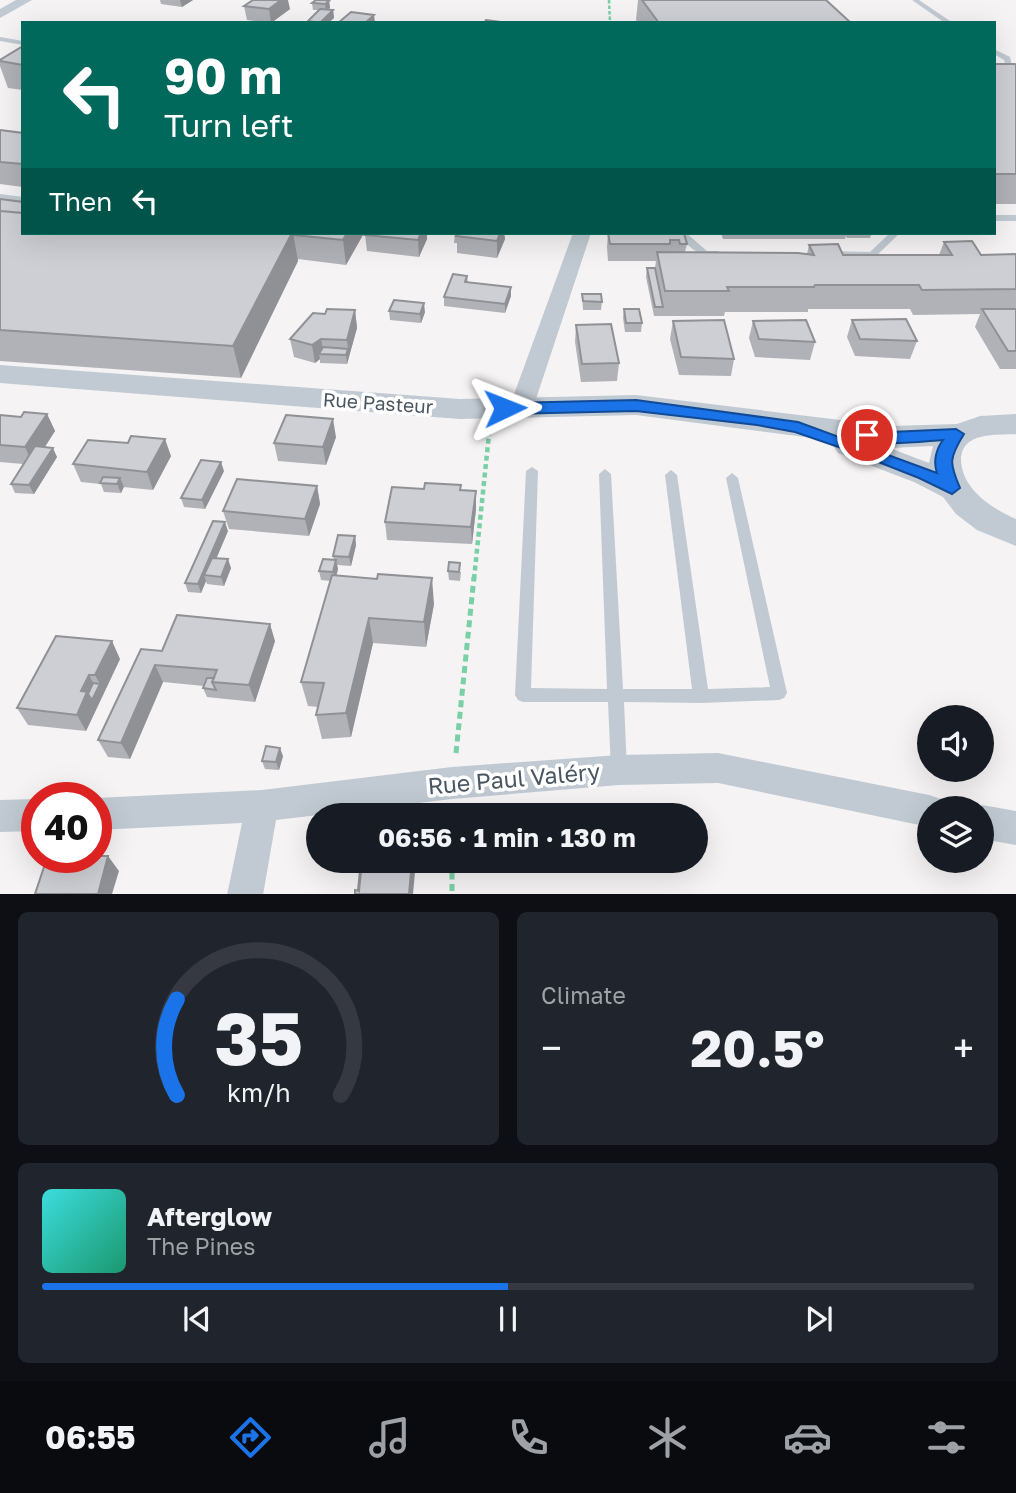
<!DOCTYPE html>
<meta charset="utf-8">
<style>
:root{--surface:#171b24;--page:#20242c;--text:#f1f3f6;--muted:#9ea1a6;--line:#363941;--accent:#1a73e8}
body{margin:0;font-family:"Golos Text",sans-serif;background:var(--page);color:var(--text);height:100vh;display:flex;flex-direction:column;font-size:26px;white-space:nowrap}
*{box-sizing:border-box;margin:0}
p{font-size:23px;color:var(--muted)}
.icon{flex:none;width:38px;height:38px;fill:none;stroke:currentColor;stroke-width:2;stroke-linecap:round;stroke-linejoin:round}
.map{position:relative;height:894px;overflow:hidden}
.side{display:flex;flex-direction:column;gap:18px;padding:18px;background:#0d0f14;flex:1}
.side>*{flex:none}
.hud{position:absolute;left:21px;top:21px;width:975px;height:214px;border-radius:0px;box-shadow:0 7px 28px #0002;background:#00695c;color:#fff;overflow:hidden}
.fabs{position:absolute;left:917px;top:705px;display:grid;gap:14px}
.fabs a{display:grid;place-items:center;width:77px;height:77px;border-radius:50%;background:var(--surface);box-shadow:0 7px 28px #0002;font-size:35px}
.speed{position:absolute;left:21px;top:782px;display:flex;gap:14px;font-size:35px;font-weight:700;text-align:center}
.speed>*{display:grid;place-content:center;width:91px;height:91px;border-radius:50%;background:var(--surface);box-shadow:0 7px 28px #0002;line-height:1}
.speed .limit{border:10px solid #d22;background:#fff;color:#111}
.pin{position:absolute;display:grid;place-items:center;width:60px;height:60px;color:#fff;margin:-30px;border:4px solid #fff;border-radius:50%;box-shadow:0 2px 7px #0007}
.me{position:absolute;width:77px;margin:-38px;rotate:88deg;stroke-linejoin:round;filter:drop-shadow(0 0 5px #0008)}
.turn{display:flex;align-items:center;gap:24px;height:147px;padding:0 28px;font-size:32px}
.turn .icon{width:91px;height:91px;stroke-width:2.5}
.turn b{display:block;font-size:49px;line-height:60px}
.then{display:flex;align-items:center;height:66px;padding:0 28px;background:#0003;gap:14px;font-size:26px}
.big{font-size:52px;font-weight:700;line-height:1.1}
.side .widget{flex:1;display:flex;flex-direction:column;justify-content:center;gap:10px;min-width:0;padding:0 24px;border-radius:10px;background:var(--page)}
.side .dial{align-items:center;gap:0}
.dial svg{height:182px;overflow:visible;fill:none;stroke:var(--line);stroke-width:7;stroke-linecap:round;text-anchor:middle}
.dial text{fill:var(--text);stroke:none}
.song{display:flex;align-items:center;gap:21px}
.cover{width:84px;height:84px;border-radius:10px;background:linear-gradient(135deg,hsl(180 70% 55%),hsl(160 70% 35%))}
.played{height:7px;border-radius:4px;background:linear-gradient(90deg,var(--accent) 50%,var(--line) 50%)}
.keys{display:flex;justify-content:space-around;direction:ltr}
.heat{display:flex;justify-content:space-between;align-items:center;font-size:38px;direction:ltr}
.side .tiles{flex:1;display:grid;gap:18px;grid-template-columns:1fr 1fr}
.widget:last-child{grid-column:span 2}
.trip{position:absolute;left:306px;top:803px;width:402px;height:70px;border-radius:35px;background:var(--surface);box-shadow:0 7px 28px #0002;font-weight:700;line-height:70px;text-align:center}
.menu{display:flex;height:112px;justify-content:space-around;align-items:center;background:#090b0e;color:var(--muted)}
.menu .icon{width:49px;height:49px}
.menu .selected{color:var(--accent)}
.menu b{font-size:32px;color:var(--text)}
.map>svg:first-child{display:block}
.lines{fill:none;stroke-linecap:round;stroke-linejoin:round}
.path-far2{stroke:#7ad0a6;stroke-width:2.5;stroke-dasharray:3.5 2;stroke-linecap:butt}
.path-far1{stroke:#7ad0a6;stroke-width:4.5;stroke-dasharray:5 3.5;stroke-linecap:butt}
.path{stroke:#7ad0a6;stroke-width:5;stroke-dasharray:7 4.5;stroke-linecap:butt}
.service{fill:#c1cad2;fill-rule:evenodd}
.minor{fill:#c1cad2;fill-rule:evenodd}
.tertiary{fill:#c1cad2;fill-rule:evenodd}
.wall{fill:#b0b2b7}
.shaded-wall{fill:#909195}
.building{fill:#cdcfd5;stroke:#909195;stroke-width:2}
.route{fill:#1a73e8;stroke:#114b97;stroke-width:2}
.labels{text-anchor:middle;stroke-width:7;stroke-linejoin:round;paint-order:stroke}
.street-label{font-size:19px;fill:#4a5661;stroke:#fff}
.near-street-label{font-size:23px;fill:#4a5661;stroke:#fff}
</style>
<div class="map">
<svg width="1016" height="895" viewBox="0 0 1016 895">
<rect width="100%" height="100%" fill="#f5f3f3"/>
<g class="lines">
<path class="path-far2" d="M609 0 610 23"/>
<path class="path-far1" d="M474 579 489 434"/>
<path class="path" d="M456 753 474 577
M452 861V895"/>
<path class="service" d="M912 0H919L953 23H945Z
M0 37 23 41V45L0 41Z
M994 49 1010 57 1013 70H1007L1004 60 994 54Z
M0 194 23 197V203L0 200Z
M994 215H1016V221H994Z
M676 233H686L707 251H718L723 254C705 264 688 246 676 233Z
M890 233H900L875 257H828L823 254 828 251 870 252Z
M532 467 538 471 531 688 607 689 599 474 605 469 611 474 623 689H692L665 475 671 470 677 475 708 689 770 687 726 478 732 473 738 478 787 693 784 698 779 700 701 703 624 702 627 770 625 775 619 778 613 775 611 770 608 702H523L518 700 515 695 526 471Z"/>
<path class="minor" d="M16 0H32L0 18V9Z
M573 233H591L533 408 529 414 521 416 513 414 509 408Z
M718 753 929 795 941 799 945 808H929V827L718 783 619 785 452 799 276 820 263 895H227L242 823 96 830V798L262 790 452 767 619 755Z
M37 799V831L0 832V800Z
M982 805 1016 811V845L982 839V808H974Z"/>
<path class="tertiary" d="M0 365 460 399 636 395 890 426 957 424 980 416 1016 414V434C1001 435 980 433 968 443 963 447 962 452 961 457 960 488 991 508 1016 519V546L977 530 956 514 943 497 914 482 838 453 833 445 836 441 636 415 460 419 0 383ZM933 446 929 463 887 447 890 448Z"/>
</g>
<path class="wall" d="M160 0H193L182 7 161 4Z
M638 0H826L851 23H638L636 20Z
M329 1 330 8 327 10H333L334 18 328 23H308V21L319 10H313L312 3Z
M244 6 290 9 271 23H268L247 20Z
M23 46V90L8 88 0 66V60Z
M994 64 1016 65V204H994Z
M0 130 23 133V187L0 184Z
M0 199 23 233H364L346 265 298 259V261L241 378 0 361Z
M455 233H504L505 239 497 258 457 253V243H454Z
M608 233H684L687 244 685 252 807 254 809 245 843 255H939L944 242 981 255 1016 254V369H1000L975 327 980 314 913 315 910 309H808V312H725L724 316H654L646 277 647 268H655L656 261H608L607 247Z
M721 233H872L870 238H847L846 236 845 239H723Z
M365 235 427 239 419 257 367 251Z
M467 276 468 282 511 287V296L505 313 444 306V297Z
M582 294 602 302 601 310H583Z
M624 309 642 323 641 332H625L623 318Z
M355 310 357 328 347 364 320 363V359L315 363 294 357 290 339Z
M389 311 425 312 421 323 390 320Z
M852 320 917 341 910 359 855 356 847 337Z
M673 321 734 359 731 376 679 375 670 339Z
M753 321 815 342 810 360 755 357 749 338Z
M576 325 619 363 617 381 581 382 575 342Z
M47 414 55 431 45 447 57 457 34 494 15 493 11 484 23 464 0 462V415L21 417Z
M336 437 326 465 278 461 274 443Z
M171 456 153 490 123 487 121 493 104 492 101 484 81 482 73 464Z
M224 471 205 509 184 507 181 498Z
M461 485V490L476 491V509L472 544 387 540 385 522 424 489Z
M317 486 320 504 309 536 229 529 223 511Z
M228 531 216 558 231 568 224 586 207 584 206 581 201 593 188 592 185 583Z
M355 536 356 545 351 566 337 565 338 569 336 576 434 604 426 647 373 643 351 737 322 739 316 715 318 707 308 706 301 682 331 581 321 580 319 571 334 560 333 556Z
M448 571 461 572 460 581 449 580Z
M275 641 255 702 207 697 203 688 204 686 163 682 130 759 108 757 98 740 162 651Z
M120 659 86 731 28 725 17 708Z
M283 756 279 770 265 769 262 761Z"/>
<path class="shaded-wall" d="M180 0H193L182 7Z
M281 0H288L290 9 271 23 269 9Z
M329 1 330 8 326 11 325 4Z
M333 10 334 18 328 23H320Z
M374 15 375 22 374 23H365Z
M292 233H293L298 261 241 378 233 346Z
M347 233H364L346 265 343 240Z
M421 233H427V239L419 257 418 240Z
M500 233H504L505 239 497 258V241Z
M511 287V296L505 313V304Z
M424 303 425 312 421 323 420 314Z
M355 310 357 328 347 364 346 355 348 349 347 340Z
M321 339 324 354H319L320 359 315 363 312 345Z
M47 414 55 431 33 465 25 447Z
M333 419 336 437 326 465 323 447Z
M165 439 171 456 153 490 147 472Z
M53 448 57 457 34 494 29 485Z
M221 462 224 471 205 509 202 500Z
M120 478 124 487 121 493 117 484Z
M317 486 320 504 309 536 305 519Z
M476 491V509L472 544 471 527Z
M225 522 228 531 209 576 204 575 206 581 201 593 198 584Z
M355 536 356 545 351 566 349 557Z
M228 559 231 568 224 586 221 577Z
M336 560 338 569 335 581 333 572Z
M432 578 434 604 426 647 424 622Z
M369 618 373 643 351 737 346 713Z
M270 624 275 641 255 702 249 685Z
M112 641 120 659 86 731 77 715 81 691 89 675 97 690 100 684 95 675Z
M155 665 163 682 130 759 121 743Z
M280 748 283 756 279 770 276 762Z
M108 856 119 871 112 894H98Z
M412 861H416L413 894H409Z"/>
<path class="building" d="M253 0H281L269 9 244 6Z
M316 0H325L329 1 325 4 312 3Z
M642 0H826L851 23H659Z
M320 9 333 10 320 23 308 21Z
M351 12 374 15 365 23H338Z
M486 20 508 23H484Z
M23 46V65L0 61V60Z
M994 64H1015L1016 65V174H994Z
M0 130 23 133V164L0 162Z
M0 199 23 202V213L0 211Z
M0 211 23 213V233H292L233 346 0 330Z
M293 233H347L343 240 294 235Z
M367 233H421L418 240 365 235Z
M458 233H500L497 241 456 236Z
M608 233H684L687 244H680L679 240H670V244H610Z
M972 241 981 255 1016 254V289L922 290 919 285H815L814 287H727L729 291H665L657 252 798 253 814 255 809 245 838 244 843 255H952L944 242Z
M647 268H655L663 307H655Z
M453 274 467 276 465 282 511 287 505 304 444 297Z
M582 294H601L602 302 583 301Z
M394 300 424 303 420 314 389 311Z
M327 309 355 310 347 340 321 339 312 345 290 339 313 313 325 314Z
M624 309H639L642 323H626Z
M982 309H1016V351H1008Z
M906 319 917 341 860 339 852 320Z
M724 320 734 359 681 357 673 321Z
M806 320 815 342 759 339 753 321Z
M611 324 619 363 582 364 576 325Z
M323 347 348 349 346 355 319 354Z
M24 412 47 414 25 447 0 445V415L21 417Z
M286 415 333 419 323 447 274 443Z
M131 436 165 439 147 472 73 464 88 440 128 443Z
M35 446 53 448 29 485 11 484Z
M201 460 221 462 202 500 181 498Z
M103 477 120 478 117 484 100 483Z
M237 479 317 486 305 519 223 511Z
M425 483 461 485 460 490 476 491 471 527 385 522 392 487 424 489Z
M213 521 225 522 198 584 185 583Z
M338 535 355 536 349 557 333 556Z
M212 558 228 559 221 577 204 575Z
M323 559 336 560 333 572 319 571Z
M449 562 460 563 459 572 448 571Z
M378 574 432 578 424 622 369 618 346 713 316 715 324 683 301 682 332 575 377 579Z
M177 615 270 624 249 685 212 682 217 670 155 665 121 743 98 740 141 649 162 651Z
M56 636 112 641 95 675H89L81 691 87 692 77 715 17 708Z
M207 678H214L212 682 216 690 203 688Z
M93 683 100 684 92 700 88 694Z
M266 746 280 748 276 762 262 761Z
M96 856H108L98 894H35L47 858H96Z
M361 861H362L359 891 358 890Z
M362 861H412L409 894H355V890L359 891Z"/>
<path class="route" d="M636 400 798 422 937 473C933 462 936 449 943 440 924 441 871 449 859 435L867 429 890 432 956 429 964 434C949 458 949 463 960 488L952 494 919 478 853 452 795 432 757 425 636 411 505 414 497 408 505 403Z"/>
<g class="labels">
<g class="street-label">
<text transform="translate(378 403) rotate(4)" y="7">Rue Pasteur</text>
</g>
<g class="near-street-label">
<text transform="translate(514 779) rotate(-5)" y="8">Rue Paul Valéry</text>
</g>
</g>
</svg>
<div class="fabs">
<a><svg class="icon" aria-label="sound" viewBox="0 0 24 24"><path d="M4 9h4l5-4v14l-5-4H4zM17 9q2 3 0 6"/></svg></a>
<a><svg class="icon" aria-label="layers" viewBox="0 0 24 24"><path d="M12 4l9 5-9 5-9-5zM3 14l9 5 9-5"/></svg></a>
</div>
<div class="speed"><div class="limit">40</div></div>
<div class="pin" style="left:867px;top:435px;background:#d93025"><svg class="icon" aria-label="arrive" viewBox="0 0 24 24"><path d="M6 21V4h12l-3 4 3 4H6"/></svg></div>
<svg class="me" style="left:505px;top:408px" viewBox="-20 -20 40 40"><path d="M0-17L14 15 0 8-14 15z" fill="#1a73e8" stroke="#fff" stroke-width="4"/></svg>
<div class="trip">06:56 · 1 min · 130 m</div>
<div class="hud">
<div class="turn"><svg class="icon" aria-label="left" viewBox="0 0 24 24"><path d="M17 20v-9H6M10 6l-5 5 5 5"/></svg><div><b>90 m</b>Turn left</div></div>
<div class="then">Then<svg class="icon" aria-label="left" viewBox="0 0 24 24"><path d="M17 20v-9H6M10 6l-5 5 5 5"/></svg></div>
</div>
</div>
<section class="side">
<div class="tiles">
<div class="widget dial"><svg viewBox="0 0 100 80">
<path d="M14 69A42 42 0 1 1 86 69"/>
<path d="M14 69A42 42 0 0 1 14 27" stroke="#1a73e8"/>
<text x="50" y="56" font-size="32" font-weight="700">35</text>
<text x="50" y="72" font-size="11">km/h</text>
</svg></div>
<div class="widget"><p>Climate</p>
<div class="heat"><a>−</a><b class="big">20.5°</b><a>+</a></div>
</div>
<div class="widget">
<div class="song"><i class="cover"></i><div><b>Afterglow</b><p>The Pines</p></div></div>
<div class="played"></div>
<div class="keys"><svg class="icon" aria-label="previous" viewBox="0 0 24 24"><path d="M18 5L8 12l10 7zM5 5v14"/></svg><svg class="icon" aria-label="pause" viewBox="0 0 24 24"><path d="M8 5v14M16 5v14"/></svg><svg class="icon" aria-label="next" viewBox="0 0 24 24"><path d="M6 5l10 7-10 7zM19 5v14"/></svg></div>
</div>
</div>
</section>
<nav class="menu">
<b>06:55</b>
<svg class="icon selected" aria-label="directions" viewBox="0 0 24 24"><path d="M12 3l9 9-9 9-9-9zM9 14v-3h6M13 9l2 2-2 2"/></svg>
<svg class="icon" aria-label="music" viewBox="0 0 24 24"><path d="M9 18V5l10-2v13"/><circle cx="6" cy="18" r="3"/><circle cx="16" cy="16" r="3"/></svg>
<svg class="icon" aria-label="phone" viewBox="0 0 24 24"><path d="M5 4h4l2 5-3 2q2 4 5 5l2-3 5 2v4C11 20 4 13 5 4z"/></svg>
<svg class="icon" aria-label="climate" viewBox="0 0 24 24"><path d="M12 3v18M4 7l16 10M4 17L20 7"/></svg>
<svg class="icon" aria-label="car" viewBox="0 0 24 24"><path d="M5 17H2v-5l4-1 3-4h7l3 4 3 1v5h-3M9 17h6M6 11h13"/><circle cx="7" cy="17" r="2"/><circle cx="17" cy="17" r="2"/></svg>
<svg class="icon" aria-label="filters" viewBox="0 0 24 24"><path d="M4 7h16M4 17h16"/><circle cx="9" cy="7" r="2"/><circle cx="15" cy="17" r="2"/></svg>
</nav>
